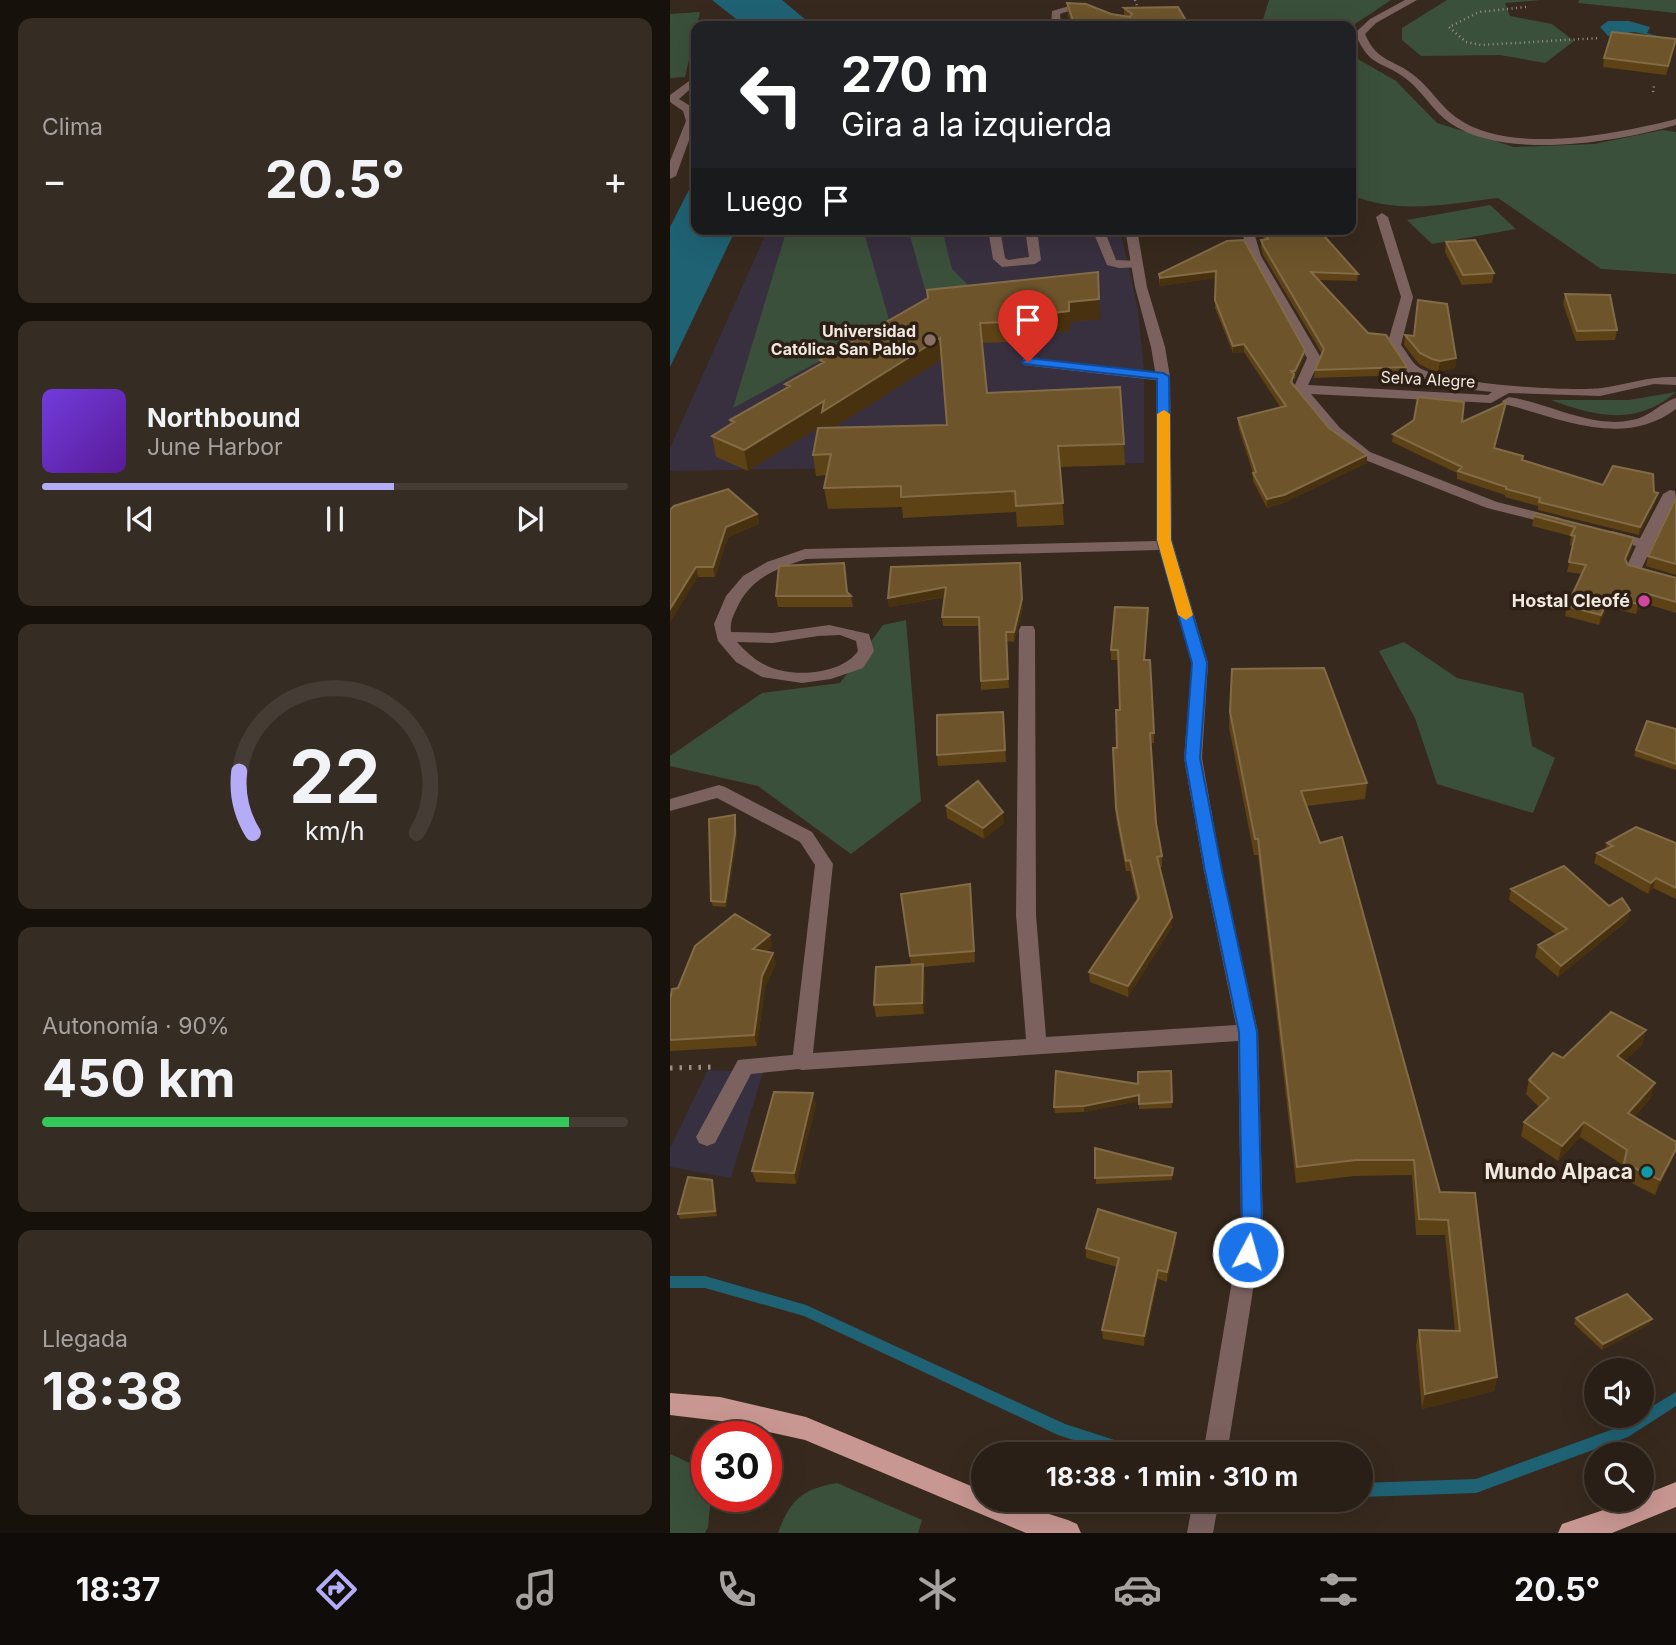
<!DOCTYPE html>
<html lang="es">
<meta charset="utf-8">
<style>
:root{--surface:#291f16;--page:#352c23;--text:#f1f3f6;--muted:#a5a2a1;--line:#453d35;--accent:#b5acf8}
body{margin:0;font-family:Inter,sans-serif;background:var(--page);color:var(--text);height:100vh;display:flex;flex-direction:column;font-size:26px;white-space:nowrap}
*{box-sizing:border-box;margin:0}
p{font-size:23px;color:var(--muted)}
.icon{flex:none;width:38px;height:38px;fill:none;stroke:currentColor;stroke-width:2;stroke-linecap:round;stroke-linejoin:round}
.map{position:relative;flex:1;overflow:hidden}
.details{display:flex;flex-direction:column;gap:18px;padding:18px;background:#17110c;width:670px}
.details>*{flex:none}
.banner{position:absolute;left:21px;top:21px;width:665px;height:214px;border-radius:14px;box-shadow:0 7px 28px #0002,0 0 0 2px var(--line);background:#202124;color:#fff;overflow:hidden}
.tools{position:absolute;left:914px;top:1358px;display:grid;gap:14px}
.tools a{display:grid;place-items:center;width:70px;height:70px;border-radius:50%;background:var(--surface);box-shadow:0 7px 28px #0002,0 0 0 2px var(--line);font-size:35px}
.speed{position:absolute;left:21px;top:1421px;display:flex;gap:14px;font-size:35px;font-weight:700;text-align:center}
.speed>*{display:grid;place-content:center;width:91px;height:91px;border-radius:50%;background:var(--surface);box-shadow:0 7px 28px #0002,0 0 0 2px var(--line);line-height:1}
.speed .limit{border:10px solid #d22;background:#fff;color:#111}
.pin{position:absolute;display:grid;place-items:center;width:60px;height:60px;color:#fff;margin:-72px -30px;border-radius:50% 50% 50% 0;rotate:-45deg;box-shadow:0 0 7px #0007}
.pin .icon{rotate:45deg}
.me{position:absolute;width:77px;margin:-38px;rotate:6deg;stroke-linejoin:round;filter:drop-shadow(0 0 5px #0008)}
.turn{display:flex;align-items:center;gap:24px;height:147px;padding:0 35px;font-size:32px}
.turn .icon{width:91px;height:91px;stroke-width:2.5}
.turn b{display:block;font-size:49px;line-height:60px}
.then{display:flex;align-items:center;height:66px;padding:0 35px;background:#0003;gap:14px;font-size:26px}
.big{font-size:52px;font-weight:700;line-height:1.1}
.details .card{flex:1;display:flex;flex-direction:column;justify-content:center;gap:10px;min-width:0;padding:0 24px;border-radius:14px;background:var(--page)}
.details .dial{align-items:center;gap:0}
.dial svg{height:182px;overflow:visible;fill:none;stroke:var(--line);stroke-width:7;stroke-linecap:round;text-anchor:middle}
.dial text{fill:var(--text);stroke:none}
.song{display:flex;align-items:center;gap:21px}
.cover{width:84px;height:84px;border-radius:10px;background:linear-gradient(135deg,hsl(260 70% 55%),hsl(270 70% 35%))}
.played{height:7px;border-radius:4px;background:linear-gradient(90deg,var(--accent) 60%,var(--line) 60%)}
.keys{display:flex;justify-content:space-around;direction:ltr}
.heat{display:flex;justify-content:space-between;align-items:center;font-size:38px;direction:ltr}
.charge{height:10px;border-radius:5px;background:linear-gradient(90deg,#34c759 90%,var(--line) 0)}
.trip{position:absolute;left:301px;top:1442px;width:402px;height:70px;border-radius:35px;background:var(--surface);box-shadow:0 7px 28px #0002,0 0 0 2px var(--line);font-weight:700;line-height:70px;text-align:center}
.tabs{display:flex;height:112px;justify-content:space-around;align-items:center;background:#100c09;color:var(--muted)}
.tabs .icon{width:49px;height:49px}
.tabs .current{color:var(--accent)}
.tabs b{font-size:32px;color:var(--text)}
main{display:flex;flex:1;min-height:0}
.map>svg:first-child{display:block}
.industrial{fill:#363040}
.education{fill:#382f3f}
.green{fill:#3b503b}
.water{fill:#1f6274}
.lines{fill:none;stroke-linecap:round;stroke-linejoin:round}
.stream{fill:#1f6274;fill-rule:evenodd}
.path-far1{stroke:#9c9187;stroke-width:2.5;stroke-dasharray:1 3.5;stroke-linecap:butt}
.path{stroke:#9c9187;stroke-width:5;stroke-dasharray:2.5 7;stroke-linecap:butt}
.service{fill:#7b625f;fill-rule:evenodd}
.minor{fill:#7b625f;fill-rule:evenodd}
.tertiary{fill:#7b625f;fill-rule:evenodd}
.primary{fill:#c99792;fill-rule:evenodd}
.wall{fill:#5d4215;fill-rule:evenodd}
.shaded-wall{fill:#47310f}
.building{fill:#6d542b;stroke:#826b47;stroke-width:2}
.route{fill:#1a73e8;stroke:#114b97;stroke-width:2}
.slow{fill:#f59e0b}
.education-dot{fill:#8d6e63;stroke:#2d1f14;stroke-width:2.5}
.hotel-dot{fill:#d1479c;stroke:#2d1f14;stroke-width:2.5}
.culture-dot{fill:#0f9aa8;stroke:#2d1f14;stroke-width:2.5}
.labels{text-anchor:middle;stroke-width:7;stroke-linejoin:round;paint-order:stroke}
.far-poi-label{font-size:16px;font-weight:bold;fill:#f1e8e0;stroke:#2d1f14;text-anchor:end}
.far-street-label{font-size:16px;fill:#f1e8e0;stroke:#2d1f14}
.poi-label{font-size:18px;font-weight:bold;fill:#f1e8e0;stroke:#2d1f14;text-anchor:end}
.near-poi-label{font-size:21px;font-weight:bold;fill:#f1e8e0;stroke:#2d1f14;text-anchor:end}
</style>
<main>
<section class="details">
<div class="card"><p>Clima</p>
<div class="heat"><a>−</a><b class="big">20.5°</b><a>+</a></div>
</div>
<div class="card">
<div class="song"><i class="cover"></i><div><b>Northbound</b><p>June Harbor</p></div></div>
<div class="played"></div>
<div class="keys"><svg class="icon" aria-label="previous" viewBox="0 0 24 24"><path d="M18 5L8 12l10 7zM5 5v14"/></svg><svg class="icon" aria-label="pause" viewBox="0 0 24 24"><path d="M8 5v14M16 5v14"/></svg><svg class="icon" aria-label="next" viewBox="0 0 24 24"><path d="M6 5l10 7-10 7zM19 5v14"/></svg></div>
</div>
<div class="card dial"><svg viewBox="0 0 100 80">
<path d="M14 69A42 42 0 1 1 86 69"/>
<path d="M14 69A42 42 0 0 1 8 42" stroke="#b5acf8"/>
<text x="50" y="56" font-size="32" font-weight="700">22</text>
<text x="50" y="72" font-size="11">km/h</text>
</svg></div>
<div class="card"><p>Autonomía · 90%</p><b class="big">450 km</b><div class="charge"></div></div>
<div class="card"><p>Llegada</p><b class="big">18:38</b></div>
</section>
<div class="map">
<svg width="1006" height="1533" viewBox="0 0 1006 1533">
<rect width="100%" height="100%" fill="#37291d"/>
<path class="industrial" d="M38 1070 93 1072 61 1178 0 1167V1148Z"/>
<path class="education" d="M98 229H450L468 309 474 371V463L0 471V448Z"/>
<path class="green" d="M599 0H721L685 24 681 42V26H591Z
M777 0H871L835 3 840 16 882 24 904 41 875 63 830 55 751 56 732 40V28Z
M909 0H1006V13L908 3Z
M30 12 15 77 0 78V14Z
M681 55 726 81 767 123 844 147 924 144 993 130 1006 132V274L931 269 828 198C776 204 731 215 681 195Z
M820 205 846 229 762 244 737 220Z
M117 229H193L220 323 63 408Z
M238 229H272L282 269 303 290 257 296Z
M1006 392C967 426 926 417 881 400H959Z
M236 620 251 801 181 854 88 786 0 766V756L92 693 170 683 213 625Z
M734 642 787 678 853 693 862 746 885 758 863 813 767 784 745 718 709 651Z
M0 1454C22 1463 37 1470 37 1496H41L38 1527 35 1533H0Z
M167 1483 252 1520 248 1533H108C120 1500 132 1489 167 1483Z"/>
<path class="water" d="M42 0H112L143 26H75Z
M938 21H959L980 27 977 33 995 38 964 32 938 36 930 27Z
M26 176V229H66L0 367V227Z"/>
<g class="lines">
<path class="stream" d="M0 1276H35L136 1305 395 1424 466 1447 471 1449 473 1454H447L388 1435 134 1316 35 1288H0Z
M1006 1392V1406L958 1437 806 1493 691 1497V1483L806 1479 949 1427 967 1416H971V1413Z"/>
<path class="path-far1" d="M465 0 469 12
M856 7 809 12 779 27 796 42 811 45 930 38
M983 92 984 86"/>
<path class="path" d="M0 1068 46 1067"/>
<path class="service" d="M26 76V84L9 99 22 107 26 121 6 176 0 179V161L16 121 13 111 0 102V95Z
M318 229H330L335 258 338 260 359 257 355 229H367L371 260 365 264 332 267 323 259Z
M422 229H434L446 260 470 261V267L449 268 437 265Z
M358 358 493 373 500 377 493 381 353 365V359Z
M1000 490 1005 491 1006 497 983 544 980 547H970L967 544 993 494Z
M132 1054 139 1056 142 1062 139 1068 81 1074 45 1143 37 1146 29 1143 26 1137 68 1060Z"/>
<path class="minor" d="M403 5 433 11 460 26C435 27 417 3 390 14L391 26H381L382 11Z
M712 213 718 217 743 297 731 345C736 351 741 361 747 366 768 384 902 392 932 388 958 384 979 376 1006 377V385L984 384 930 396 839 393 821 403 641 394 670 428 700 452 827 502 890 518 892 521 890 524 885 525 817 508 690 458 660 434 623 389 637 358 579 256 571 229H583L591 256 651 358 638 385 818 395 822 392 784 388 738 373 717 345 731 297 706 217Z
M455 229H467L477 287 495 347 500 377 502 540 538 663 532 758 552 871 588 1032 593 1227 557 1454H533L571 1227 568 1041 132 1070 125 1068 122 1062 145 865 130 842 47 798 0 811V799L49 785 55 787 142 832 163 864 143 1053 356 1039 346 915 349 630 351 626H363L365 630 366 915 376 1037 566 1025 534 871 514 758 522 663 489 550 136 559C105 569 79 579 66 610 62 618 60 623 61 632L103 633 159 625 199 634 204 651 193 668 161 679 132 683 92 677 66 662 48 641 44 624 56 596 73 576 97 562 135 549 487 541 486 377 481 347 465 287ZM170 635 186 641 188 651C172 674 127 677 102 668 88 663 77 653 67 642L103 643 148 636Z
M839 397C878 403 922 429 962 420 980 417 990 403 1006 398V409C953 449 891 418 834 404L832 401Z
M942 531 980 541 983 544 972 568 1006 577V587L958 573 955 570 966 546 937 539 934 536 937 533Z
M523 1500H549L543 1533H517Z"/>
<path class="tertiary" d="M735 0H747L706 23 695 34C708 64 724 58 746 77 761 89 771 107 787 118 840 156 947 134 1006 119V125C946 142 835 161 780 123 764 112 754 94 739 81 714 60 700 70 685 33L700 19Z"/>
<path class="primary" d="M0 1393 50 1397 136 1417 313 1491V1500H335L398 1520 407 1524 411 1533H356L135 1440 50 1421 0 1415Z
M1006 1482V1507L942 1533H888L892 1524 963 1500H971V1496Z"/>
</g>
<path class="wall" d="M397 3 454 16V8L518 24 534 26H402L398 15Z
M1004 48 996 75 933 67 934 58Z
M590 229H648L688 274 687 281 649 280 698 333 737 367 736 375 644 378 645 370 652 354 593 255 591 247V240L594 239Z
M557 241 635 350 634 358 625 379H623V384L659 428 697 455V463L613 503 597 508 583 481V473L568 426V418L611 408 574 352 563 353 545 308 546 278 490 286 489 281V274Z
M776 242 824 273 822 283 792 285 775 252Z
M895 294 947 330 945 340 906 341 893 304Z
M257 299 430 319 400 322V331L368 335V341L312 343 317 393 454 444 455 465 390 467 394 525 347 527 346 512 233 518 232 507 158 509 154 488 157 475 146 476 143 455 154 427V424L78 471 46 457 42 436 61 425 60 420 116 388 115 384 151 363 150 360ZM272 359 277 425 164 427 182 416Z
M735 335 786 358 785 368 768 372 761 370 749 364 734 345Z
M836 402 824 448 853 460 933 485 984 492 986 501 969 535 868 510V506L835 497V495L787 479V473L722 442 723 434 792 422Z
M1006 498V575L976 566 978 556Z
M0 510 87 514 89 524 58 537 45 577H28Z
M865 513 962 548 956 561 958 565 1006 578V613L973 603 966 614 937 607 929 625 895 616 897 606 912 574 897 572 903 546 900 545 901 536 862 526Z
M221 567 353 608 344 642 336 641 339 688 311 690 309 626H273L272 617 275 597 219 607 218 598Z
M178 593 181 596 183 607H108L106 596Z
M478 608 475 660 484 733V743H480L486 823 492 856V867H490L502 927 458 997 420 982 419 972 467 901 460 871H456L446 819 443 748H447L450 710 448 660H441V650Z
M562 669 697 783 695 799 636 806 770 1192 827 1377 824 1391 752 1409 746 1345 749 1330 785 1331 775 1235H746L742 1175 684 1176 626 1183 588 855H584L559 727Z
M334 723 336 762 268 766 267 755Z
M1006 729V770L964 756 966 750Z
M276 806 334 823 314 839 277 818Z
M66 821 67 840 56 907 43 906 41 901Z
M937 843H1006V899L983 888 978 894 924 863 927 853 935 849Z
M300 884 305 962 253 967 255 976 254 1014 206 1017 204 1005 241 965 231 894Z
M841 889 939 906 960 910 957 921 888 977 865 957 868 945 887 935 839 900Z
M103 946 97 951 106 964 95 987 87 1046 0 1051V1000L8 988Z
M976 1030 972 1045 954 1061 981 1098 964 1117 1003 1158 985 1195 950 1177 953 1165 910 1137 888 1161 851 1136 854 1122 869 1107 856 1094 859 1080 893 1058Z
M501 1071 502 1108 469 1109V1101L414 1112 385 1113 384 1107 468 1084Z
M143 1093 146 1105 126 1184 86 1182 82 1171Z
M425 1148 503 1168 502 1180 426 1184Z
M42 1180 44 1186 47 1216 10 1219 8 1214Z
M506 1242 497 1282 488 1279 474 1346 433 1339 432 1330 447 1267 416 1258V1248Z
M906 1318 980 1324 932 1350 904 1324Z"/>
<path class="shaded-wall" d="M546 271V278L490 286V278Z
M429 299 430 319 400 322V331L368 335 366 315 399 302Z
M270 338 272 359 155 433 154 424 78 471 74 450 154 401Z
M574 344V352L563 353V346Z
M635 350 634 358 625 379V371Z
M786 358 785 368 768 372 770 361Z
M697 455V463L613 503 597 508V499Z
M988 493 986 501 969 535 970 527Z
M87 514 89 524 58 537 45 577 43 567 56 527Z
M964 538 962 548 953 569 955 559Z
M350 563 353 608 344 642V632Z
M26 567 28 577 0 623V609Z
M276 587 277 596 219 607 218 598Z
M975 593 973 603 966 614 968 604Z
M939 597 937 607 929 625 931 615Z
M333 812 334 823 314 839 313 828Z
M65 815 66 821 67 840 56 907 55 902Z
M986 878 983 888 978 894 981 883Z
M960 910 957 921 888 977 891 966Z
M502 917V927L458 997V986Z
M100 935 103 946 86 960 83 949Z
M103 953 106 964 95 987 87 1046 84 1035 92 976Z
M253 964 255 976 254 1014 252 1003Z
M976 1030 972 1045 943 1071 947 1056Z
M985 1083 981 1098 954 1128 958 1113Z
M143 1093 146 1105 126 1184 124 1173Z
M469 1095V1101L414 1112V1106Z
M914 1122 910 1137 888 1161 892 1146Z
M1006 1149 1003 1158 985 1195 990 1180Z
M42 1180 44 1186 47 1216 45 1211Z
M506 1233V1242L497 1282V1272Z
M488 1270V1279L474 1346V1336Z
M982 1319 980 1324 932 1350 933 1344Z
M827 1377 824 1391 752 1409 755 1394Z"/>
<path class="building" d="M397 3 416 4 441 14 460 17 462 14 454 8 508 7 518 24 534 23V26H405Z
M942 32 1006 39 998 66 934 58Z
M593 229H648L688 274 641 272 698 333 716 335 737 367 645 370 654 349 594 247 591 240 598 239Z
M574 240 635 350 625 371H621L624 374 621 382 659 428 697 455 614 495 597 499 583 473 586 472 568 418 616 406 574 344 563 346 545 300 546 271 490 278 489 274 557 241Z
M805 240 824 273 793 275 776 242Z
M428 272 429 299 399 302V311L366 315 367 321 310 323 317 393 450 387 454 444 388 446 393 503 346 506 345 491 231 497V486L154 488 161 454 143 455 148 428 277 425 270 338 152 412 154 401 74 450 42 436 64 422 60 420 120 386 115 384 154 362 150 360 258 298 257 290Z
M895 294 940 295 947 330 907 331Z
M748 300 777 304 786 358 770 361 762 359 750 353 735 335 744 336Z
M748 397 794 402 792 422 836 402 824 448 853 456 852 460 933 485 943 466 983 474 984 492 988 493 970 527 869 502 870 498 836 489V487L788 471 792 467 723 434 744 420Z
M58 489 87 514 56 527 43 567H26L0 609V510L4 506Z
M1006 498V564L978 556Z
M865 513 964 538 955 559 958 565 1006 578V602L975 593 968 604 939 597 931 615 897 606 916 565 899 562 905 536 901 535 905 527 864 516Z
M174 563 177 592 181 596H106L109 566Z
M350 563 352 599 344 632H336L338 679 311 681 309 617H272L276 587 218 598 221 567Z
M445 607 478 608 474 660H480L484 733H480L486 823 492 856 487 857 502 917 458 986 419 972 469 898 460 860 456 861 446 808 443 748H447L446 710H450L448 650H441Z
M654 668 697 783 631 791 650 843 672 837 770 1192 805 1193 827 1377 755 1394 749 1330 790 1331 778 1220 749 1219 744 1160H686L627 1167 588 839H585L560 712 562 669Z
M333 712 335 750 267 755V715Z
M977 721 1006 729V764L966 750Z
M308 781 333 812 313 828 276 806Z
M65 815V834L55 902 41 901 39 819Z
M966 827 1006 843V888L986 878 981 883 927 853 943 846 937 843Z
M894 866 939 906 952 898 960 910 891 966 868 945 897 929 841 889Z
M300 884 304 951 240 956 231 894Z
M65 914 100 935 83 949 103 953 92 976 84 1035 0 1040V1000L2 989 8 988 25 946Z
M253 964 252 1003 204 1005 206 967Z
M941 1012 976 1030 947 1056 985 1083 958 1113 1006 1142V1149L990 1180 954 1163 957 1150 914 1122 892 1146 854 1122 879 1098 859 1080 883 1053 893 1058Z
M386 1071 468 1084V1072L501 1071 502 1102 469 1104V1095L414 1106 384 1107Z
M104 1092 143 1093 124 1173 82 1171Z
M425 1148 503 1168 502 1175 425 1178Z
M18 1177 42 1180 45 1211 8 1214Z
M428 1209 506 1233 497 1272 488 1270 474 1336 432 1330 449 1258 416 1248Z
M957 1294 982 1319 933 1344 906 1318Z"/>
<path class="route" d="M358 358 493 373 499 376 501 540 537 663 530 758 552 871 587 1032 592 1227 585 1259 578 1261 571 1259 568 1252 572 1227 569 1032 535 871 515 758 522 663 487 540V379L354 364 352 362Z"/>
<path class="slow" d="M494 410 500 414 501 540 523 615 516 620 508 615 487 540V414Z"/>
<circle class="education-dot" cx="260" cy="340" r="7"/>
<circle class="hotel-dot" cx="974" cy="601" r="7"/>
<circle class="culture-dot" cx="977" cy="1172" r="7"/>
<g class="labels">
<g class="far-poi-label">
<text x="246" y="337">Universidad<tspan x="246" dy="18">Católica San Pablo</tspan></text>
</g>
<g class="far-street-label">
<text transform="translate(758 379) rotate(3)" y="6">Selva Alegre</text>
</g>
<g class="poi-label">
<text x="960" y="607">Hostal Cleofé</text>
</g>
<g class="near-poi-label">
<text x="963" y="1179">Mundo Alpaca</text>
</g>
</g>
</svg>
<div class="tools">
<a><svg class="icon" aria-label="sound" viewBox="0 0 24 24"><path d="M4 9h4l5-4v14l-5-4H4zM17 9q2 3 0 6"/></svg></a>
<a><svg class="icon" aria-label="search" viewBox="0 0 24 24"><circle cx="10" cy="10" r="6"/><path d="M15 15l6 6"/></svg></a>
</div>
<div class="speed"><div class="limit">30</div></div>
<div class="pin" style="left:358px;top:362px;background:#d93025"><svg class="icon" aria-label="arrive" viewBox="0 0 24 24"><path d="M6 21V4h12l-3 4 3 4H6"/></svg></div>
<svg class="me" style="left:578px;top:1252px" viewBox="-20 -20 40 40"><circle r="17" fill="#1a73e8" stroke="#fff" stroke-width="3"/><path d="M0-11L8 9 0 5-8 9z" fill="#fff"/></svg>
<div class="trip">18:38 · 1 min · 310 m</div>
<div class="banner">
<div class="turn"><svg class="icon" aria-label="left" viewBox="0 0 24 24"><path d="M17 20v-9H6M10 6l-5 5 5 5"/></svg><div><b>270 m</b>Gira a la izquierda</div></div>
<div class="then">Luego<svg class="icon" aria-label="arrive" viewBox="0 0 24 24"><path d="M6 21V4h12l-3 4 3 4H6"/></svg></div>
</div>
</div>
</main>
<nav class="tabs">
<b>18:37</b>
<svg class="icon current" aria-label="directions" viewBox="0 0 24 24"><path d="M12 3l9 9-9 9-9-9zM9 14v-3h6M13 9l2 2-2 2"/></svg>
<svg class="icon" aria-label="music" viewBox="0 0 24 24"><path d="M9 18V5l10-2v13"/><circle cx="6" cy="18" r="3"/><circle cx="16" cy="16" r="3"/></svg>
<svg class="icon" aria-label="phone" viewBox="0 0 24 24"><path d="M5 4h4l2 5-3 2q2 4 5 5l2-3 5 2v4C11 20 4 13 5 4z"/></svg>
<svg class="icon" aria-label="climate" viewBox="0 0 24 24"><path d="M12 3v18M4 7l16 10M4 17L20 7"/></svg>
<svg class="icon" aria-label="car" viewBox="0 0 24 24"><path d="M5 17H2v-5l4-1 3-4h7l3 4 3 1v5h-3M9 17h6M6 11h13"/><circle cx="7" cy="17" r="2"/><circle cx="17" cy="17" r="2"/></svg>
<svg class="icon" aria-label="filters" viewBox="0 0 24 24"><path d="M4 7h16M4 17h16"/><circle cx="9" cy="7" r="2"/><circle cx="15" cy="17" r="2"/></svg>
<b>20.5°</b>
</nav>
